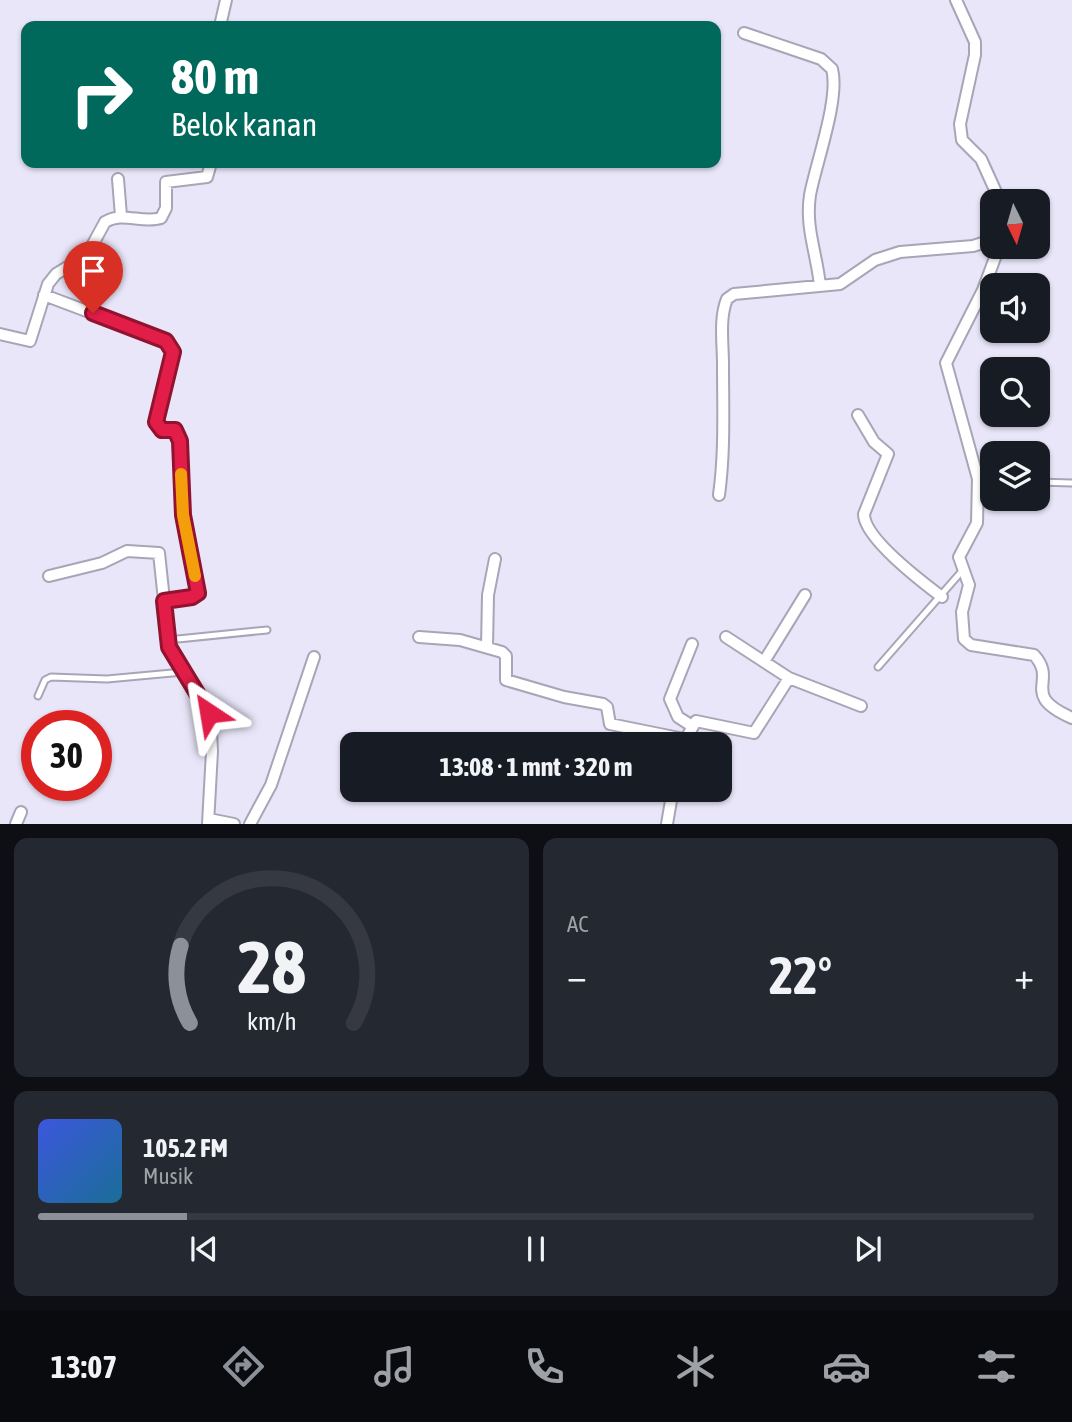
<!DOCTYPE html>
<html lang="id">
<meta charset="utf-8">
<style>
:root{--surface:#171b24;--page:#242831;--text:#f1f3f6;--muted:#9ea1a6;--line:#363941;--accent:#8c9099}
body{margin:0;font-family:"Asap Condensed",sans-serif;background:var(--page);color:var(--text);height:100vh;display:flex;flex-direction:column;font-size:26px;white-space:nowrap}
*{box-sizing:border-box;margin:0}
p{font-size:23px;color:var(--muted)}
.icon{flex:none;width:38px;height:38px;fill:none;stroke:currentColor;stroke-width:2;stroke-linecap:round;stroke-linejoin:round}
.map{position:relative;height:824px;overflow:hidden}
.details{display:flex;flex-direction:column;gap:14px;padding:14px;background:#0d0f14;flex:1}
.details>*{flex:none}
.hud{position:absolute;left:21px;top:21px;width:700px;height:147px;border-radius:14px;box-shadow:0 2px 5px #0004;background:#00695c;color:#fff;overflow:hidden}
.needle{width:46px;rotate:175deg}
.controls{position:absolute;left:980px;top:189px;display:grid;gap:14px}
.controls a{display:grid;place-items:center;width:70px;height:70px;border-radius:14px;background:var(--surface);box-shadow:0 2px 5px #0004;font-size:35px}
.speed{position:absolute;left:21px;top:710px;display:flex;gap:14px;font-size:35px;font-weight:700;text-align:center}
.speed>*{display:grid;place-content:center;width:91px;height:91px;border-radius:50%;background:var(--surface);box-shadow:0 2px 5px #0004;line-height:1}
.speed .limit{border:10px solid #d22;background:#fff;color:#111}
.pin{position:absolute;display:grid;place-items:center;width:60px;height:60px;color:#fff;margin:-72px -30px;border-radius:50% 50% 50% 0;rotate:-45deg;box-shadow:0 0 7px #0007}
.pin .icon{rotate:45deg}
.me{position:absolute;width:77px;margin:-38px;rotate:327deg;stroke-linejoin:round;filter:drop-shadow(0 0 5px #0008)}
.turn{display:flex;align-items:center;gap:24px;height:147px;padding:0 35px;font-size:32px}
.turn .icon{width:91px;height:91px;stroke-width:2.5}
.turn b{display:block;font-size:49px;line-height:60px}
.big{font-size:52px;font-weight:700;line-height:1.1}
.details .tile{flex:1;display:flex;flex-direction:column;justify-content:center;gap:10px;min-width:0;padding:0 24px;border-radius:14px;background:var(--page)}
.details .dial{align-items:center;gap:0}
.dial svg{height:182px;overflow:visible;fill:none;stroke:var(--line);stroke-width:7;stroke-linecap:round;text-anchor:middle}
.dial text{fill:var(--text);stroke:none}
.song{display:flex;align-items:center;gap:21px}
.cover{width:84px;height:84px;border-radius:10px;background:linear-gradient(135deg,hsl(230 70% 55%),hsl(200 70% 35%))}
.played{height:7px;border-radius:4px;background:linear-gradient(90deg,var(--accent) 15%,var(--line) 15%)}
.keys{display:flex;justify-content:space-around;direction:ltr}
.heat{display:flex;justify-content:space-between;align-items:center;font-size:38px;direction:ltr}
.details .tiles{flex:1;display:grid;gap:14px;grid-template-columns:1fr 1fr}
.tile:last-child{grid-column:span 2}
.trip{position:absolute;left:340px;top:732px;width:392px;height:70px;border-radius:14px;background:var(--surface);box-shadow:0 2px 5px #0004;font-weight:700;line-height:70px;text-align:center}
.dock{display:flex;height:112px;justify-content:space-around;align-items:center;background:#090b0e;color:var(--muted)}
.dock .icon{width:49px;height:49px}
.dock .on{color:var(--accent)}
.dock b{font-size:32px;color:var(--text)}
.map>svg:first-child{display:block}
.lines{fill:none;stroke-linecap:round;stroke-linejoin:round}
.lane-casing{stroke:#a7a5b6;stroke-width:9}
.street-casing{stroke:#a7a5b6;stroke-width:14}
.lane{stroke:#fff;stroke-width:5}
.street{stroke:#fff;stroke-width:10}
.route-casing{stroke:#92132f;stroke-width:18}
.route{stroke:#e11d48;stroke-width:12}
.slow{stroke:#f59e0b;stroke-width:12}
</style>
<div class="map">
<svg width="1072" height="824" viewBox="0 0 1072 824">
<rect width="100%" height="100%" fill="#e8e6f8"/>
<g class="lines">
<defs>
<path id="lane" d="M1038 482 1072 483
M978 500 992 491
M168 640 267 630
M878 667 962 571
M38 696 45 680 51 677 107 679 183 672"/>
<path id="street" d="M956 0 975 42V55L960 124 962 140 981 159 1000 201
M220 26 226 0
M744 33 821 59 832 69C840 98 816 163 810 195 805 228 817 254 820 286
M118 179 121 216
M999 247 983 290 946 363 978 479 977 523 959 557 969 585 962 612 964 639 971 645 1034 655C1059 682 1018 694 1072 718
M44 295 166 341 173 352 156 422 162 430 175 431 180 441 183 515 198 593 192 597 164 601
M0 334 30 341 48 284 56 274 87 255 105 222C122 211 142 224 161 218L166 208V182L207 177 211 163
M858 415 874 442 888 454 864 514C864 538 922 582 942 597
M719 495C725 451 723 408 723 364 723 344 719 318 727 299L734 294 840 284 875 260 900 252 973 246 992 240
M49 576 102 563 127 551 159 553 169 647 210 713 212 751 208 824
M419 637 460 640 502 652 506 656V680L564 697 603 704 607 707 610 724 684 739
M726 637 789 678 861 706
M487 647 488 595 495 559
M765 660 805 595
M692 726 678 717 670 699 692 644
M683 744 696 721 754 733 789 678
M576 794 577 789
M209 819 234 824
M16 824 21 812
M250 824 271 785 314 657
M667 824 673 789"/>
</defs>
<use href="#lane" class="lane-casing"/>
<use href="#street" class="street-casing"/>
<use href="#lane" class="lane"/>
<use href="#street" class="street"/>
</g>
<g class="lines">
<defs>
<path id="route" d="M93 313 166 341 173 352 156 422 162 430H175L180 441 183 515 198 593 192 597 164 601 169 647 209 713"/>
</defs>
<use href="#route" class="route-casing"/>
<use href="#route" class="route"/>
<path class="slow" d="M181 474 183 515 195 576"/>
</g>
</svg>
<div class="controls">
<a><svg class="needle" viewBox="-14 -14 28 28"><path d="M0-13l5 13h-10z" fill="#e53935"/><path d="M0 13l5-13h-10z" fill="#9ea1a6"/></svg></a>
<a><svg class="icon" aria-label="sound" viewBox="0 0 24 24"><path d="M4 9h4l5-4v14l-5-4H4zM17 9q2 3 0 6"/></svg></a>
<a><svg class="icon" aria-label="search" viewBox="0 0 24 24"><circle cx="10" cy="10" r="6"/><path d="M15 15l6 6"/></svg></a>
<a><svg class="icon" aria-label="layers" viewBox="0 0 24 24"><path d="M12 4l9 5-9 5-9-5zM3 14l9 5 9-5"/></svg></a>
</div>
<div class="speed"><div class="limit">30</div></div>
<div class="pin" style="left:93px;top:313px;background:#d93025"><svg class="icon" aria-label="arrive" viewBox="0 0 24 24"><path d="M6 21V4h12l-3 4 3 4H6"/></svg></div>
<svg class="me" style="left:209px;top:713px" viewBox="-20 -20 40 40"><path d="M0-17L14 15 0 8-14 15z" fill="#e11d48" stroke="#fff" stroke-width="4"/></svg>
<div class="trip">13:08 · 1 mnt · 320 m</div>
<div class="hud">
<div class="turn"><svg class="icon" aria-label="right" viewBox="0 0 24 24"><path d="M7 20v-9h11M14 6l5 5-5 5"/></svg><div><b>80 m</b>Belok kanan</div></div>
</div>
</div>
<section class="details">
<div class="tiles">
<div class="tile dial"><svg viewBox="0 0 100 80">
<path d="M14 69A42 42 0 1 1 86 69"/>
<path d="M14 69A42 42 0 0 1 10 35" stroke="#8c9099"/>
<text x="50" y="56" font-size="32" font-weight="700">28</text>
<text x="50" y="72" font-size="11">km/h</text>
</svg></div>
<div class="tile"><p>AC</p>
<div class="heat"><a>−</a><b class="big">22°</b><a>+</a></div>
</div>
<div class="tile">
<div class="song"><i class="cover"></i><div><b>105.2 FM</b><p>Musik</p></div></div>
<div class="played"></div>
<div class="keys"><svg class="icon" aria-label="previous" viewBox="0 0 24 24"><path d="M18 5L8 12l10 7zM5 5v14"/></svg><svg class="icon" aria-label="pause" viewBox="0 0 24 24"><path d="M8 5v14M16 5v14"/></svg><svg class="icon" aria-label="next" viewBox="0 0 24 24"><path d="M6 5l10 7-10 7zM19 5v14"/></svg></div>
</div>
</div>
</section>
<nav class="dock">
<b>13:07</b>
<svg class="icon on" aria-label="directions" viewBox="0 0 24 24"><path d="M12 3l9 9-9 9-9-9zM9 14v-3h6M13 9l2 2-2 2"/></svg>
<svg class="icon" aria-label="music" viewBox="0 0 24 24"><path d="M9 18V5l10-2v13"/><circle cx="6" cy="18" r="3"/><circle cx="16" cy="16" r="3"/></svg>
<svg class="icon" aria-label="phone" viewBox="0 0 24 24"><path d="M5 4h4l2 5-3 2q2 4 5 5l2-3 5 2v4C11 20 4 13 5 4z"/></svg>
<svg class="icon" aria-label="climate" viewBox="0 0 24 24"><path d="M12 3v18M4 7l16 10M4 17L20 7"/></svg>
<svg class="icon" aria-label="car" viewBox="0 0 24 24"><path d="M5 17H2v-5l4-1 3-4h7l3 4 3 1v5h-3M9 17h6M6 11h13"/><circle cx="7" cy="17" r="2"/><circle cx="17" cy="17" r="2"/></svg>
<svg class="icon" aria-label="filters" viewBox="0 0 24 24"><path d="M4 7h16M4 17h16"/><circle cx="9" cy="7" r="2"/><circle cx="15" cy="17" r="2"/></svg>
</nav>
